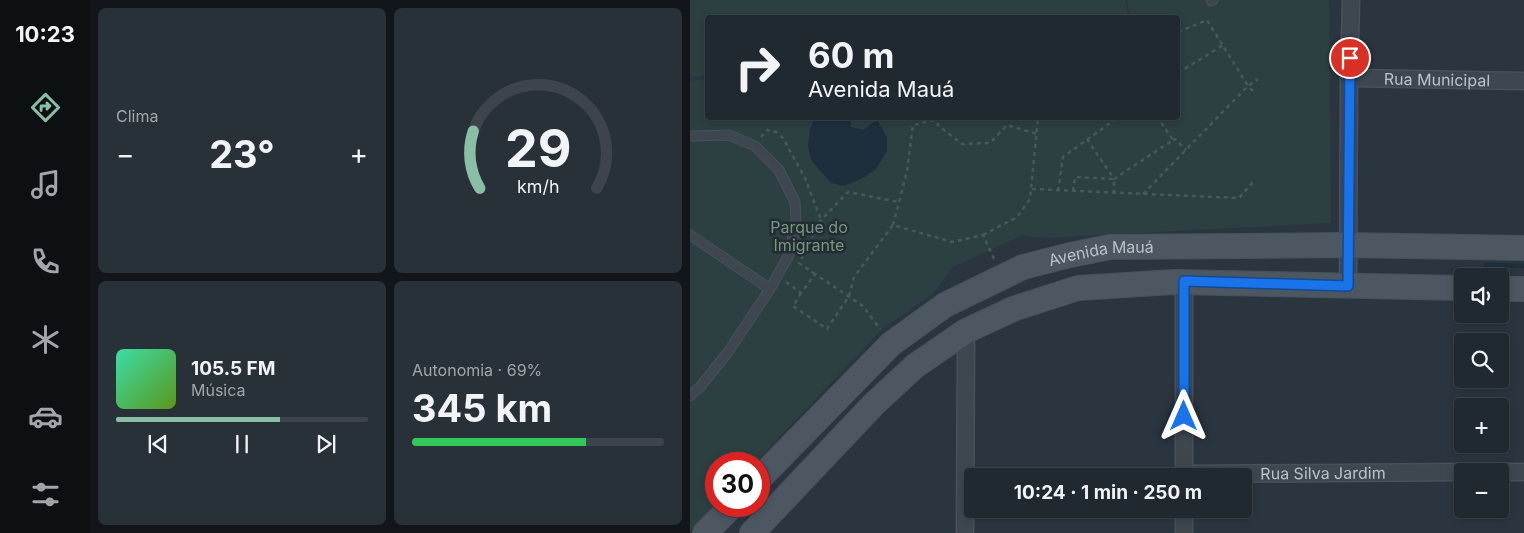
<!DOCTYPE html>
<html lang="pt">
<meta charset="utf-8">
<style>
:root{--surface:#202830;--page:#283038;--text:#f1f3f6;--muted:#a2a6ab;--line:#3d444c;--accent:#8abfa5}
body{margin:0;font-family:Inter,sans-serif;background:var(--page);color:var(--text);height:100vh;display:flex;flex-direction:column;font-size:19px;white-space:nowrap}
*{box-sizing:border-box;margin:0}
p{font-size:16px;color:var(--muted)}
.icon{flex:none;width:28px;height:28px;fill:none;stroke:currentColor;stroke-width:2;stroke-linecap:round;stroke-linejoin:round}
.map{position:relative;flex:1;overflow:hidden}
.sheet{display:flex;flex-direction:column;gap:8px;padding:8px;background:#12161a;width:600px}
.sheet>*{flex:none}
.hud{position:absolute;left:15px;top:15px;width:475px;height:105px;border-radius:5px;box-shadow:0 2px 8px #0003,0 0 0 1px var(--line);background:#202830;color:var(--text);overflow:hidden}
.controls{position:absolute;left:764px;top:268px;display:grid;gap:10px}
.controls a{display:grid;place-items:center;width:55px;height:55px;border-radius:5px;background:var(--surface);box-shadow:0 2px 8px #0003,0 0 0 1px var(--line);font-size:25px}
.speed{position:absolute;left:15px;top:452px;display:flex;gap:10px;font-size:25px;font-weight:700;text-align:center}
.speed>*{display:grid;place-content:center;width:65px;height:65px;border-radius:50%;background:var(--surface);box-shadow:0 2px 8px #0003,0 0 0 1px var(--line);line-height:1}
.speed .limit{border:8px solid #d22;background:#fff;color:#111}
.pin{position:absolute;display:grid;place-items:center;width:42px;height:42px;color:#fff;margin:-21px;border:2px solid #fff;border-radius:50%;box-shadow:0 1px 5px #0007}
.me{position:absolute;width:55px;margin:-28px;rotate:0deg;stroke-linejoin:round;filter:drop-shadow(0 0 4px #0008)}
.turn{display:flex;align-items:center;gap:18px;height:105px;padding:0 20px;font-size:22px}
.turn .icon{width:65px;height:65px;stroke-width:2.5}
.turn b{display:block;font-size:35px;line-height:42px}
.big{font-size:38px;font-weight:700;line-height:1.1}
.sheet .card{flex:1;display:flex;flex-direction:column;justify-content:center;gap:8px;min-width:0;padding:0 18px;border-radius:8px;background:var(--page)}
.sheet .dial{align-items:center;gap:0}
.dial svg{height:130px;overflow:visible;fill:none;stroke:var(--line);stroke-width:7;stroke-linecap:round;text-anchor:middle}
.dial text{fill:var(--text);stroke:none}
.song{display:flex;align-items:center;gap:15px}
.cover{width:60px;height:60px;border-radius:8px;background:linear-gradient(135deg,hsl(160 70% 55%),hsl(90 70% 35%))}
.played{height:5px;border-radius:2px;background:linear-gradient(90deg,var(--accent) 65%,var(--line) 65%)}
.keys{display:flex;justify-content:space-around;direction:ltr}
.heat{display:flex;justify-content:space-between;align-items:center;font-size:28px;direction:ltr}
.charge{height:8px;border-radius:4px;background:linear-gradient(90deg,#34c759 69%,var(--line) 0)}
.sheet .tiles{flex:1;display:grid;gap:8px;grid-template-columns:repeat(2,1fr)}
.trip{position:absolute;left:274px;top:468px;width:288px;height:50px;border-radius:5px;background:var(--surface);box-shadow:0 2px 8px #0003,0 0 0 1px var(--line);font-weight:700;line-height:50px;text-align:center}
main{display:flex;flex:1;min-height:0}
.dock{display:flex;flex-direction:column;width:90px;justify-content:space-around;align-items:center;background:#0d1013;color:var(--muted)}
.dock .icon{width:35px;height:35px}
.dock .on{color:var(--accent)}
.dock b{font-size:22px;color:var(--text)}
.map>svg:first-child{display:block}
.green{fill:#2c4041}
.water{fill:#1e2e3d}
.lines{fill:none;stroke-linecap:round;stroke-linejoin:round}
.stream{stroke:#1e2e3d;stroke-width:4.5}
.lane-casing{stroke:#485059;stroke-width:11}
.street-casing{stroke:#485059;stroke-width:19}
.secondary-casing{stroke:#485059;stroke-width:26}
.path{stroke:#465959;stroke-width:2.5;stroke-dasharray:4 4;stroke-linecap:butt}
.lane{stroke:#3e4750;stroke-width:9}
.street{stroke:#3e4750;stroke-width:16}
.secondary{stroke:#4d5762;stroke-width:24}
.route-casing{stroke:#114b97;stroke-width:12}
.route{stroke:#1a73e8;stroke-width:9}
.labels{text-anchor:middle;stroke-width:5;stroke-linejoin:round;paint-order:stroke}
.street-label{font-size:16px;fill:#bbc2ca;stroke:#232c35}
.park-label{font-size:16px;fill:#75987a;stroke:#232c35}
</style>
<main>
<nav class="dock">
<b>10:23</b>
<svg class="icon on" aria-label="directions" viewBox="0 0 24 24"><path d="M12 3l9 9-9 9-9-9zM9 14v-3h6M13 9l2 2-2 2"/></svg>
<svg class="icon" aria-label="music" viewBox="0 0 24 24"><path d="M9 18V5l10-2v13"/><circle cx="6" cy="18" r="3"/><circle cx="16" cy="16" r="3"/></svg>
<svg class="icon" aria-label="phone" viewBox="0 0 24 24"><path d="M5 4h4l2 5-3 2q2 4 5 5l2-3 5 2v4C11 20 4 13 5 4z"/></svg>
<svg class="icon" aria-label="climate" viewBox="0 0 24 24"><path d="M12 3v18M4 7l16 10M4 17L20 7"/></svg>
<svg class="icon" aria-label="car" viewBox="0 0 24 24"><path d="M5 17H2v-5l4-1 3-4h7l3 4 3 1v5h-3M9 17h6M6 11h13"/><circle cx="7" cy="17" r="2"/><circle cx="17" cy="17" r="2"/></svg>
<svg class="icon" aria-label="filters" viewBox="0 0 24 24"><path d="M4 7h16M4 17h16"/><circle cx="9" cy="7" r="2"/><circle cx="15" cy="17" r="2"/></svg>
</nav>
<section class="sheet">
<div class="tiles">
<div class="card"><p>Clima</p>
<div class="heat"><a>−</a><b class="big">23°</b><a>+</a></div>
</div>
<div class="card dial"><svg viewBox="0 0 100 80">
<path d="M14 69A42 42 0 1 1 86 69"/>
<path d="M14 69A42 42 0 0 1 10 34" stroke="#8abfa5"/>
<text x="50" y="56" font-size="32" font-weight="700">29</text>
<text x="50" y="72" font-size="11">km/h</text>
</svg></div>
<div class="card">
<div class="song"><i class="cover"></i><div><b>105.5 FM</b><p>Música</p></div></div>
<div class="played"></div>
<div class="keys"><svg class="icon" aria-label="previous" viewBox="0 0 24 24"><path d="M18 5L8 12l10 7zM5 5v14"/></svg><svg class="icon" aria-label="pause" viewBox="0 0 24 24"><path d="M8 5v14M16 5v14"/></svg><svg class="icon" aria-label="next" viewBox="0 0 24 24"><path d="M6 5l10 7-10 7zM19 5v14"/></svg></div>
</div>
<div class="card"><p>Autonomia · 69%</p><b class="big">345 km</b><div class="charge"></div></div>
</div>
</section>
<div class="map">
<svg width="834" height="533" viewBox="0 0 834 533">
<rect width="100%" height="100%" fill="#2b3540"/>
<path class="green" d="M0 0H435L439 17 18 18 17 75 0 77Z
M437 0H639L641 223 355 238 331 236 263 267 243 294 193 328 64 464H26V503L0 530V81L17 80 18 118H488V18L440 17Z"/>
<path class="water" d="M119 118H164L161 121V127L173 130 184 122 188 121 197 137V151L186 169 171 179 154 186 141 183 121 160 118 146 120 129 123 121Z"/>
<g class="lines">
<path class="stream" d="M796 265 834 266"/>
<defs>
<path id="lane" d="M521 1 523 0
M0 136 39 135 65 146 89 170 105 202 106 222 100 253 80 289 38 352 11 386 0 396
M0 235 80 289"/>
<g id="street">
<path id="s1" d="M659 78 834 81"/>
<path d="M658 286 659 78 661 0"/>
<path d="M810 472H834"/>
<path id="s2" d="M494 474 772 472"/>
<path d="M494 476V281"/>
<path d="M494 509V533"/>
<path d="M275 533 276 331"/>
</g>
<g id="secondary">
<path d="M810 289H834"/>
<path id="s3" d="M69 479 201 344 255 305 333 267 380 255 420 247 657 245 834 248"/>
<path d="M15 533 42 506"/>
<path d="M62 533 184 404 225 366 276 331 323 309 388 288 484 282 772 288"/>
</g>
</defs>
<use href="#lane" class="lane-casing"/>
<use href="#street" class="street-casing"/>
<use href="#secondary" class="secondary-casing"/>
<path class="path" d="M488 32 517 20 558 86 563 91
M488 73 533 45
M71 137 77 130 86 132 93 138 115 178 131 220
M397 139 424 179 483 140 468 118
M483 140 485 139 496 150
M342 189 549 198 563 182
M368 191 373 157 427 118
M383 191 385 177 424 179V193
M453 194 558 86 568 79
M203 225 217 171 223 125 245 120 250 127 272 144 300 143 317 125 347 134
M293 235 327 217 340 199 348 118
M125 274 109 263 131 220 158 192 209 202
M96 282 111 293 125 274 173 306 190 329
M111 293 103 306 137 329 159 296 164 277 203 225 262 242 293 235 305 261"/>
<use href="#lane" class="lane"/>
<use href="#street" class="street"/>
<use href="#secondary" class="secondary"/>
</g>
<g class="lines">
<defs>
<path id="route" d="M494 416V281L658 286 660 58"/>
</defs>
<use href="#route" class="route-casing"/>
<use href="#route" class="route"/>
</g>
<g class="labels">
<g class="street-label">
<text dy="6" stroke="none"><textPath href="#s1" startOffset="88">Rua Municipal</textPath></text>
<text dy="6" stroke="none"><textPath href="#s3" startOffset="422">Avenida Mauá</textPath></text>
<text dy="6" stroke="none"><textPath href="#s2" startOffset="139">Rua Silva Jardim</textPath></text>
</g>
<g class="park-label">
<text x="119" y="233">Parque do<tspan x="119" dy="18">Imigrante</tspan></text>
</g>
</g>
</svg>
<div class="controls">
<a><svg class="icon" aria-label="sound" viewBox="0 0 24 24"><path d="M4 9h4l5-4v14l-5-4H4zM17 9q2 3 0 6"/></svg></a>
<a><svg class="icon" aria-label="search" viewBox="0 0 24 24"><circle cx="10" cy="10" r="6"/><path d="M15 15l6 6"/></svg></a>
<a>+</a>
<a>−</a>
</div>
<div class="speed"><div class="limit">30</div></div>
<div class="pin" style="left:660px;top:58px;background:#d93025"><svg class="icon" aria-label="arrive" viewBox="0 0 24 24"><path d="M6 21V4h12l-3 4 3 4H6"/></svg></div>
<svg class="me" style="left:494px;top:416px" viewBox="-20 -20 40 40"><path d="M0-17L14 15 0 8-14 15z" fill="#1a73e8" stroke="#fff" stroke-width="4"/></svg>
<div class="trip">10:24 · 1 min · 250 m</div>
<div class="hud">
<div class="turn"><svg class="icon" aria-label="right" viewBox="0 0 24 24"><path d="M7 20v-9h11M14 6l5 5-5 5"/></svg><div><b>60 m</b>Avenida Mauá</div></div>
</div>
</div>
</main>
